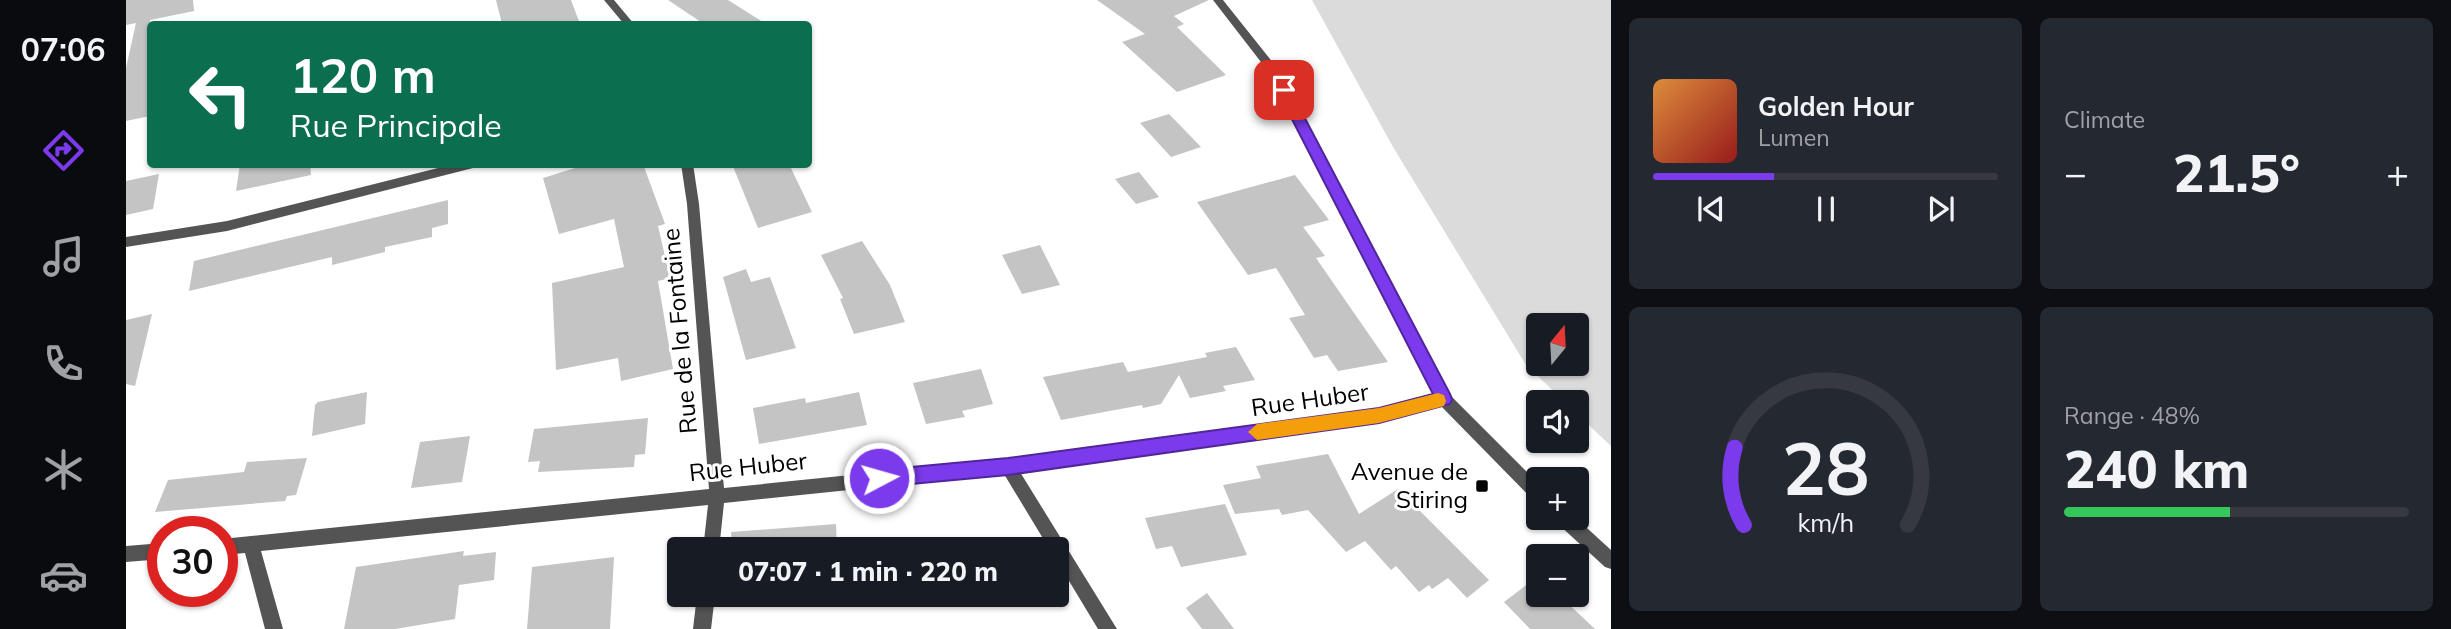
<!DOCTYPE html>
<meta charset="utf-8">
<style>
:root{--surface:#171b24;--page:#242831;--text:#f1f3f6;--muted:#9ea1a6;--line:#363941;--accent:#7c3aed}
body{margin:0;font-family:Mulish,sans-serif;background:var(--page);color:var(--text);height:100vh;display:flex;flex-direction:column;font-size:26px;white-space:nowrap}
*{box-sizing:border-box;margin:0}
p{font-size:23px;color:var(--muted)}
.icon{flex:none;width:38px;height:38px;fill:none;stroke:currentColor;stroke-width:2;stroke-linecap:round;stroke-linejoin:round}
.map{position:relative;flex:1;overflow:hidden}
.sheet{display:flex;flex-direction:column;gap:18px;padding:18px;background:#0d0f14;width:840px}
.sheet>*{flex:none}
.hud{position:absolute;left:21px;top:21px;width:665px;height:147px;border-radius:7px;box-shadow:0 2px 5px #0004;background:#0b6e4f;color:#fff;overflow:hidden}
.needle{width:46px;rotate:18deg}
.controls{position:absolute;left:1400px;top:313px;display:grid;gap:14px}
.controls a{display:grid;place-items:center;width:63px;height:63px;border-radius:7px;background:var(--surface);box-shadow:0 2px 5px #0004;font-size:35px}
.speed{position:absolute;left:21px;top:516px;display:flex;gap:14px;font-size:35px;font-weight:700;text-align:center}
.speed>*{display:grid;place-content:center;width:91px;height:91px;border-radius:50%;background:var(--surface);box-shadow:0 2px 5px #0004;line-height:1}
.speed .limit{border:10px solid #d22;background:#fff;color:#111}
.pin{position:absolute;display:grid;place-items:center;width:60px;height:60px;color:#fff;margin:-30px;border-radius:14px;box-shadow:0 4px 10px #0006}
.me{position:absolute;width:77px;margin:-38px;rotate:84deg;stroke-linejoin:round;filter:drop-shadow(0 0 5px #0008)}
.turn{display:flex;align-items:center;gap:24px;height:147px;padding:0 28px;font-size:32px}
.turn .icon{width:91px;height:91px;stroke-width:2.5}
.turn b{display:block;font-size:49px;line-height:60px}
.big{font-size:52px;font-weight:800;line-height:1.1}
.sheet .widget{flex:1;display:flex;flex-direction:column;justify-content:center;gap:10px;min-width:0;padding:0 24px;border-radius:10px;background:var(--page)}
.sheet .dial{align-items:center;gap:0}
.dial svg{height:182px;overflow:visible;fill:none;stroke:var(--line);stroke-width:7;stroke-linecap:round;text-anchor:middle}
.dial text{fill:var(--text);stroke:none}
.song{display:flex;align-items:center;gap:21px}
.cover{width:84px;height:84px;border-radius:10px;background:linear-gradient(135deg,hsl(30 70% 55%),hsl(0 70% 35%))}
.played{height:7px;border-radius:4px;background:linear-gradient(90deg,var(--accent) 35%,var(--line) 35%)}
.keys{display:flex;justify-content:space-around;direction:ltr}
.heat{display:flex;justify-content:space-between;align-items:center;font-size:38px;direction:ltr}
.charge{height:10px;border-radius:5px;background:linear-gradient(90deg,#34c759 48%,var(--line) 0)}
.sheet .tiles{flex:1;display:grid;gap:18px;grid-template-columns:repeat(2,1fr)}
.trip{position:absolute;left:541px;top:537px;width:402px;height:70px;border-radius:7px;background:var(--surface);box-shadow:0 2px 5px #0004;font-weight:800;line-height:70px;text-align:center}
main{display:flex;flex:1;min-height:0}
.menu{display:flex;flex-direction:column;width:126px;justify-content:space-around;align-items:center;background:#090b0e;color:var(--muted)}
.menu .icon{width:49px;height:49px}
.menu .current{color:var(--accent)}
.menu b{font-size:32px;color:var(--text)}
.map>svg:first-child{display:block}
.green{fill:#dbdbdb;fill-rule:evenodd}
.building{fill:#c4c4c4}
.lines{fill:none;stroke-linecap:round;stroke-linejoin:round}
.minor{fill:#545454;fill-rule:evenodd}
.tertiary{fill:#545454;fill-rule:evenodd}
.route{fill:#7c3aed;stroke:#51269a;stroke-width:2}
.slow{fill:#f59e0b}
.poi-dot{fill:#000;stroke:#fff;stroke-width:2.5}
.labels{text-anchor:middle;stroke-width:6;stroke-linejoin:round;paint-order:stroke}
.street-label{font-size:24px;fill:#000;stroke:#fff}
.poi-label{font-size:24px;fill:#000;stroke:#fff;text-anchor:end}
</style>
<main>
<nav class="menu">
<b>07:06</b>
<svg class="icon current" aria-label="directions" viewBox="0 0 24 24"><path d="M12 3l9 9-9 9-9-9zM9 14v-3h6M13 9l2 2-2 2"/></svg>
<svg class="icon" aria-label="music" viewBox="0 0 24 24"><path d="M9 18V5l10-2v13"/><circle cx="6" cy="18" r="3"/><circle cx="16" cy="16" r="3"/></svg>
<svg class="icon" aria-label="phone" viewBox="0 0 24 24"><path d="M5 4h4l2 5-3 2q2 4 5 5l2-3 5 2v4C11 20 4 13 5 4z"/></svg>
<svg class="icon" aria-label="climate" viewBox="0 0 24 24"><path d="M12 3v18M4 7l16 10M4 17L20 7"/></svg>
<svg class="icon" aria-label="car" viewBox="0 0 24 24"><path d="M5 17H2v-5l4-1 3-4h7l3 4 3 1v5h-3M9 17h6M6 11h13"/><circle cx="7" cy="17" r="2"/><circle cx="17" cy="17" r="2"/></svg>
</nav>
<div class="map">
<svg width="1485" height="629" viewBox="0 0 1485 629">
<rect width="100%" height="100%" fill="#fff"/>
<path class="green" d="M1186 0H1485V446L1451 414V402H1439L1400 365 1267 147ZM1412 326H1451V364H1412Z"/>
<path class="building" d="M0 0H67L68 11 24 20V116L0 121V68L10 23 0 25Z
M370 0H445L454 24H376Z
M542 0H602L640 24H578Z
M971 0H1083L1048 16 1058 24 1051 27 1100 75 1051 92 996 42 1019 34Z
M1043 114 1075 147 1045 157 1014 123Z
M114 164H184L185 175 110 191Z
M462 164H517L539 224 532 226 544 278 532 281 547 369 495 381 492 358 430 370 426 283 498 267 488 219 433 234 417 178Z
M606 164H663L686 212 632 228Z
M1013 172 1033 197 1010 204 989 179Z
M33 174 27 209 0 215V181Z
M1169 175 1203 220 1177 227 1199 256 1190 258 1262 362 1212 371 1201 355 1188 358 1163 318 1179 315 1150 268 1122 275 1071 202Z
M322 200V224L306 228V237L259 247V252L206 265V257L63 291 68 261Z
M736 241 764 285 779 322 728 334 714 299 717 298 695 255Z
M914 245 934 285 896 294 876 255Z
M620 269 625 282 644 277 670 348 620 360 597 277Z
M26 314 9 386 0 384V320Z
M1110 347 1129 380 1097 386 1100 391 1064 398 1053 375 1035 404 1017 408 1016 405 935 420 917 377 997 362 1002 372 1081 357 1079 353Z
M855 369 867 404 836 411 839 417 800 424 787 383Z
M241 392 239 424 186 436 189 405 192 402Z
M733 392 741 425 633 444 627 408 679 398 680 403Z
M522 418 519 454 509 455 508 467 412 472 414 461 402 462 408 429Z
M344 436 336 482 285 488 294 442Z
M1202 454 1233 514 1272 489 1363 580 1341 598 1322 578 1306 589 1303 585 1293 592 1270 566 1265 570 1239 541 1220 552 1182 510 1156 515 1153 509 1109 514 1097 485 1135 478 1130 466Z
M181 458 170 495 161 496 159 501 29 512 42 480 118 472 121 462Z
M1099 504 1121 555 1055 567 1046 546 1030 549 1019 518Z
M710 524 711 550H606L605 532Z
M338 551 337 556 370 552 368 580 333 585 329 619 269 629H218L230 567Z
M488 557 484 629H401L406 567Z
M1412 576V595H1433L1469 629H1404L1378 602Z
M1081 593 1108 629H1076L1060 608Z"/>
<g class="lines">
<path class="minor" d="M478 0H488L508 24H498Z
M328 164H353L347 168 101 231 0 247V237L101 221Z
M555 164H567L573 204 598 488 882 459 1253 408 1318 392 1323 394 1326 399 1323 404 1318 406 1253 422 894 472 991 629H972L931 561V550H924L878 474 598 503 593 550H577L582 505 135 551 157 629H139L119 553 96 555V539L583 489 561 204Z
M37 543V559L0 562V546Z
M571 595H589L585 629H567Z"/>
<path class="tertiary" d="M1087 0H1097L1156 74 1323 394 1412 483V502L1406 499 1313 404 1145 75Z
M1430 518H1450L1485 550V569L1479 567 1432 524Z"/>
</g>
<path class="route" d="M1158 85 1164 90 1324 394 1326 399 1324 404 1253 423 882 475 753 487 747 484 744 478 747 472 753 470 882 458 1253 408 1307 394 1151 90Z"/>
<path class="slow" d="M1312 393 1318 395 1320 401 1318 406 1253 423 1131 440 1122 432 1131 424 1253 408Z"/>
<rect class="poi-dot" x="1349" y="479" width="14" height="14" rx="3.5"/>
<g class="labels">
<g class="street-label">
<text transform="translate(554 331) rotate(-95)" y="8">Rue de la Fontaine</text>
<text transform="translate(1184 400) rotate(-8)" y="8">Rue Huber</text>
<text transform="translate(622 467) rotate(-6)" y="8">Rue Huber</text>
</g>
<g class="poi-label">
<text x="1342" y="480">Avenue de<tspan x="1342" dy="28">Stiring</tspan></text>
</g>
</g>
</svg>
<div class="controls">
<a><svg class="needle" viewBox="-14 -14 28 28"><path d="M0-13l5 13h-10z" fill="#e53935"/><path d="M0 13l5-13h-10z" fill="#9ea1a6"/></svg></a>
<a><svg class="icon" aria-label="sound" viewBox="0 0 24 24"><path d="M4 9h4l5-4v14l-5-4H4zM17 9q2 3 0 6"/></svg></a>
<a>+</a>
<a>−</a>
</div>
<div class="speed"><div class="limit">30</div></div>
<div class="pin" style="left:1158px;top:90px;background:#d93025"><svg class="icon" aria-label="arrive" viewBox="0 0 24 24"><path d="M6 21V4h12l-3 4 3 4H6"/></svg></div>
<svg class="me" style="left:753px;top:478px" viewBox="-20 -20 40 40"><circle r="17" fill="#7c3aed" stroke="#fff" stroke-width="3"/><path d="M0-11L8 9 0 5-8 9z" fill="#fff"/></svg>
<div class="trip">07:07 · 1 min · 220 m</div>
<div class="hud">
<div class="turn"><svg class="icon" aria-label="left" viewBox="0 0 24 24"><path d="M17 20v-9H6M10 6l-5 5 5 5"/></svg><div><b>120 m</b>Rue Principale</div></div>
</div>
</div>
<section class="sheet">
<div class="tiles">
<div class="widget">
<div class="song"><i class="cover"></i><div><b>Golden Hour</b><p>Lumen</p></div></div>
<div class="played"></div>
<div class="keys"><svg class="icon" aria-label="previous" viewBox="0 0 24 24"><path d="M18 5L8 12l10 7zM5 5v14"/></svg><svg class="icon" aria-label="pause" viewBox="0 0 24 24"><path d="M8 5v14M16 5v14"/></svg><svg class="icon" aria-label="next" viewBox="0 0 24 24"><path d="M6 5l10 7-10 7zM19 5v14"/></svg></div>
</div>
<div class="widget"><p>Climate</p>
<div class="heat"><a>−</a><b class="big">21.5°</b><a>+</a></div>
</div>
<div class="widget dial"><svg viewBox="0 0 100 80">
<path d="M14 69A42 42 0 1 1 86 69"/>
<path d="M14 69A42 42 0 0 1 10 35" stroke="#7c3aed"/>
<text x="50" y="56" font-size="32" font-weight="700">28</text>
<text x="50" y="72" font-size="11">km/h</text>
</svg></div>
<div class="widget"><p>Range · 48%</p><b class="big">240 km</b><div class="charge"></div></div>
</div>
</section>
</main>
